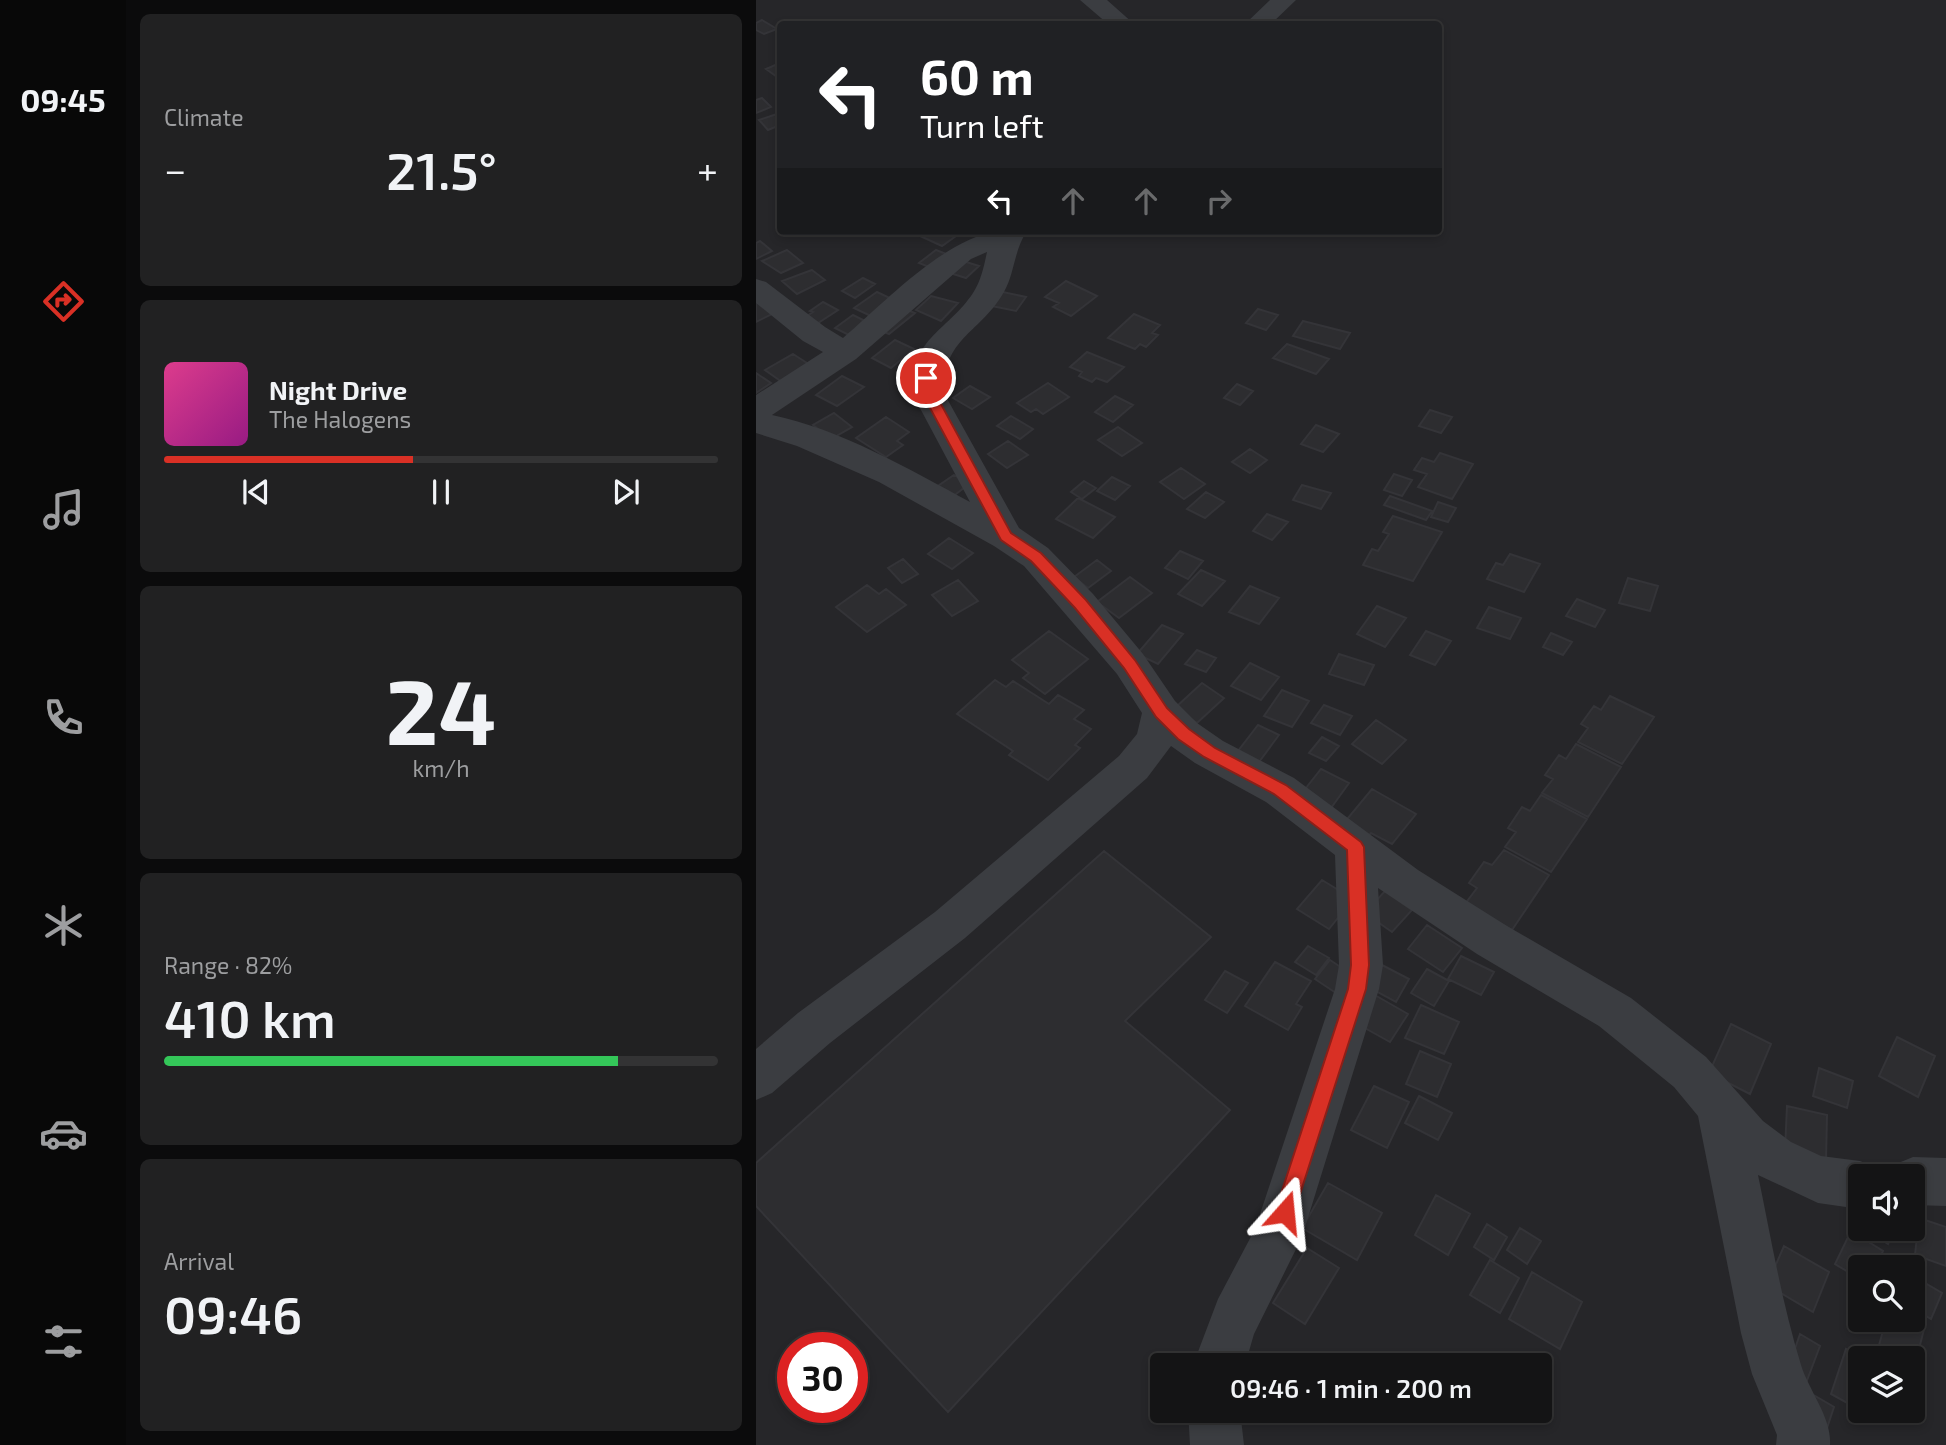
<!DOCTYPE html>
<meta charset="utf-8">
<style>
:root{--surface:#141415;--page:#212122;--text:#f1f3f6;--muted:#9d9ea0;--line:#333334;--accent:#d93025}
body{margin:0;font-family:"Exo 2",sans-serif;background:var(--page);color:var(--text);height:100vh;display:flex;flex-direction:column;font-size:26px;white-space:nowrap}
*{box-sizing:border-box;margin:0}
p{font-size:23px;color:var(--muted)}
.icon{flex:none;width:38px;height:38px;fill:none;stroke:currentColor;stroke-width:2;stroke-linecap:round;stroke-linejoin:round}
.map{position:relative;flex:1;overflow:hidden}
.drawer{display:flex;flex-direction:column;gap:14px;padding:14px;background:#0b0b0c;width:630px}
.drawer>*{flex:none}
.hud{position:absolute;left:21px;top:21px;width:665px;height:214px;border-radius:7px;box-shadow:0 4px 10px #0003,0 0 0 2px var(--line);background:#202124;color:#fff;overflow:hidden}
.fabs{position:absolute;left:1092px;top:1164px;display:grid;gap:14px}
.fabs a{display:grid;place-items:center;width:77px;height:77px;border-radius:7px;background:var(--surface);box-shadow:0 4px 10px #0003,0 0 0 2px var(--line);font-size:35px}
.speed{position:absolute;left:21px;top:1332px;display:flex;gap:14px;font-size:35px;font-weight:700;text-align:center}
.speed>*{display:grid;place-content:center;width:91px;height:91px;border-radius:50%;background:var(--surface);box-shadow:0 4px 10px #0003,0 0 0 2px var(--line);line-height:1}
.speed .limit{border:10px solid #d22;background:#fff;color:#111}
.pin{position:absolute;display:grid;place-items:center;width:60px;height:60px;color:#fff;margin:-30px;border:4px solid #fff;border-radius:50%;box-shadow:0 2px 7px #0007}
.me{position:absolute;width:77px;margin:-38px;rotate:18deg;stroke-linejoin:round;filter:drop-shadow(0 0 5px #0008)}
.turn{display:flex;align-items:center;gap:24px;height:147px;padding:0 28px;font-size:32px}
.turn .icon{width:91px;height:91px;stroke-width:2.5}
.turn b{display:block;font-size:49px;line-height:60px}
.lanes{display:flex;align-items:center;height:66px;padding:0 28px;background:#0003;justify-content:center;gap:35px;direction:ltr}
.lanes .off{opacity:.35}
.big{font-size:52px;font-weight:600;line-height:1.1}
.drawer .card{flex:1;display:flex;flex-direction:column;justify-content:center;gap:10px;min-width:0;padding:0 24px;border-radius:10px;background:var(--page)}
.drawer .dial{align-items:center;gap:0}
.dial b{font-size:91px;line-height:1}
.song{display:flex;align-items:center;gap:21px}
.cover{width:84px;height:84px;border-radius:10px;background:linear-gradient(135deg,hsl(330 70% 55%),hsl(310 70% 35%))}
.played{height:7px;border-radius:4px;background:linear-gradient(90deg,var(--accent) 45%,var(--line) 45%)}
.keys{display:flex;justify-content:space-around;direction:ltr}
.heat{display:flex;justify-content:space-between;align-items:center;font-size:38px;direction:ltr}
.charge{height:10px;border-radius:5px;background:linear-gradient(90deg,#34c759 82%,var(--line) 0)}
.trip{position:absolute;left:394px;top:1353px;width:402px;height:70px;border-radius:7px;background:var(--surface);box-shadow:0 4px 10px #0003,0 0 0 2px var(--line);font-weight:600;line-height:70px;text-align:center}
main{display:flex;flex:1;min-height:0}
.tab-bar{display:flex;flex-direction:column;width:126px;justify-content:space-around;align-items:center;background:#080808;color:var(--muted)}
.tab-bar .icon{width:49px;height:49px}
.tab-bar .selected{color:var(--accent)}
.tab-bar b{font-size:32px;color:var(--text)}
.map>svg:first-child{display:block}
.built{fill:#262629;fill-rule:evenodd}
.building{fill:#2d2d30;stroke:#343438;stroke-width:2}
.lines{fill:none;stroke-linecap:round;stroke-linejoin:round}
.minor{fill:#3b3d41;fill-rule:evenodd}
.route{fill:#d93025;stroke:#8d1f18;stroke-width:2}
</style>
<main>
<nav class="tab-bar">
<b>09:45</b>
<svg class="icon selected" aria-label="directions" viewBox="0 0 24 24"><path d="M12 3l9 9-9 9-9-9zM9 14v-3h6M13 9l2 2-2 2"/></svg>
<svg class="icon" aria-label="music" viewBox="0 0 24 24"><path d="M9 18V5l10-2v13"/><circle cx="6" cy="18" r="3"/><circle cx="16" cy="16" r="3"/></svg>
<svg class="icon" aria-label="phone" viewBox="0 0 24 24"><path d="M5 4h4l2 5-3 2q2 4 5 5l2-3 5 2v4C11 20 4 13 5 4z"/></svg>
<svg class="icon" aria-label="climate" viewBox="0 0 24 24"><path d="M12 3v18M4 7l16 10M4 17L20 7"/></svg>
<svg class="icon" aria-label="car" viewBox="0 0 24 24"><path d="M5 17H2v-5l4-1 3-4h7l3 4 3 1v5h-3M9 17h6M6 11h13"/><circle cx="7" cy="17" r="2"/><circle cx="17" cy="17" r="2"/></svg>
<svg class="icon" aria-label="filters" viewBox="0 0 24 24"><path d="M4 7h16M4 17h16"/><circle cx="9" cy="7" r="2"/><circle cx="15" cy="17" r="2"/></svg>
</nav>
<section class="drawer">
<div class="card"><p>Climate</p>
<div class="heat"><a>−</a><b class="big">21.5°</b><a>+</a></div>
</div>
<div class="card">
<div class="song"><i class="cover"></i><div><b>Night Drive</b><p>The Halogens</p></div></div>
<div class="played"></div>
<div class="keys"><svg class="icon" aria-label="previous" viewBox="0 0 24 24"><path d="M18 5L8 12l10 7zM5 5v14"/></svg><svg class="icon" aria-label="pause" viewBox="0 0 24 24"><path d="M8 5v14M16 5v14"/></svg><svg class="icon" aria-label="next" viewBox="0 0 24 24"><path d="M6 5l10 7-10 7zM19 5v14"/></svg></div>
</div>
<div class="card dial"><b>24</b><p>km/h</p></div>
<div class="card"><p>Range · 82%</p><b class="big">410 km</b><div class="charge"></div></div>
<div class="card"><p>Arrival</p><b class="big">09:46</b></div>
</section>
<div class="map">
<svg width="1190" height="1445" viewBox="0 0 1190 1445">
<rect width="100%" height="100%" fill="#1a1a1c"/>
<path class="built" d="M0 0H1190V1445H0ZM24 24H682V231H24ZM1104 1176H1157V1228H1104ZM1104 1267H1157V1320H1104ZM37 1348H96V1407H37ZM1104 1358H1157V1410H1104ZM406 1365H784V1410H406Z"/>
<path class="building" d="M6 20 21 29 8 34 0 30V23Z
M24 63V79L10 69Z
M6 98 15 107 0 113V100Z
M21 114 24 118V125L12 130 3 120Z
M168 231H207L186 246 162 235Z
M4 241 16 251 0 259V243Z
M31 250 47 263 25 273 6 261Z
M180 250 198 257 181 270 163 263Z
M207 261 223 266 210 278 194 273Z
M56 270 69 280 41 294 26 281Z
M107 278 119 284 99 298 86 291Z
M310 281 341 296 315 316 297 307 303 303 289 297Z
M242 291 270 297 260 311 231 305Z
M121 292 140 301 117 317 98 308Z
M175 296 202 303 185 321 160 310Z
M0 299 18 313 0 322Z
M67 302 82 310 62 323 51 316 57 312 54 311Z
M146 308 159 313 133 334 120 329Z
M502 309 522 315 510 330 490 323Z
M378 314 404 325 396 333 402 335 390 347 384 344 379 349 352 338Z
M97 315 111 322 93 335 79 328Z
M547 321 594 333 584 349 537 336Z
M139 340 158 349 135 368 116 358Z
M531 344 573 359 560 374 517 358Z
M331 352 368 367 351 382 340 378 336 382 323 376 326 372 314 367Z
M37 354 54 365 26 382 9 370Z
M0 373 15 383 0 393Z
M86 376 108 387 81 406 60 395Z
M292 383 313 397 287 414 280 409 275 412 261 403Z
M481 384 497 391 484 405 468 398Z
M214 386 234 397 216 409 197 398Z
M359 396 377 405 357 422 339 412Z
M674 410 696 417 685 433 663 426Z
M78 413 96 427 75 439 57 425Z
M255 416 277 429 264 439 241 426Z
M130 417 153 432 141 441 147 445 130 457 100 438Z
M560 425 583 434 567 452 545 444Z
M362 427 386 443 366 456 342 440Z
M252 441 272 455 251 468 232 454Z
M494 449 511 460 494 473 476 462Z
M684 453 717 464 696 499 662 487 671 474 658 470 666 458 678 462Z
M425 468 449 484 428 499 404 482Z
M638 474 656 480 646 496 628 490Z
M198 475 213 484 192 500 176 490Z
M356 477 374 486 359 500 341 491Z
M328 481 340 488 326 499 315 492Z
M546 485 575 493 565 509 537 500Z
M450 492 468 502 449 518 431 509Z
M634 496 676 511 670 520 628 505Z
M322 498 359 517 337 538 300 519Z
M682 502 700 508 692 522 675 517Z
M511 514 532 522 516 540 497 531Z
M637 516 686 532 657 581 607 565 616 549 622 551 633 534 627 532Z
M193 538 217 553 196 569 172 554Z
M424 551 447 561 432 579 409 568Z
M754 554 784 564 768 592 731 579 740 563 747 565Z
M147 559 162 574 146 583 132 568Z
M341 560 355 571 332 588 318 577Z
M445 570 469 581 446 606 422 594Z
M374 577 396 593 363 618 341 602Z
M872 578 902 586 894 611 863 603Z
M202 580 222 601 196 616 176 595Z
M111 585 123 594 130 589 150 605 111 632 80 607Z
M494 586 523 598 503 624 473 612Z
M821 599 849 610 839 627 810 616Z
M621 606 650 618 629 647 601 634Z
M733 607 765 618 754 639 721 628Z
M406 625 427 634 402 664 381 654Z
M293 631 332 659 289 694 267 678 273 673 256 660Z
M670 631 695 641 679 665 654 655Z
M795 633 816 642 807 655 787 647Z
M441 650 460 658 450 672 429 664Z
M583 654 618 665 608 685 573 674Z
M494 663 523 677 505 700 475 686Z
M239 680 250 687 257 681 293 704 302 695 328 710 318 719 335 729 319 745 324 748 292 780 253 755 257 751 201 714Z
M446 683 468 698 441 723 419 708Z
M526 690 553 701 536 727 508 716Z
M854 696 898 717 866 764 822 742 832 728 825 724 838 706 845 710Z
M568 705 596 716 584 735 555 723Z
M620 720 650 740 626 764 596 744Z
M502 725 523 735 503 762 482 751Z
M566 737 583 746 570 761 553 753Z
M820 744 865 767 832 817 786 793 797 779 789 775 803 755 810 759Z
M565 769 593 783 575 808 546 793Z
M616 789 660 814 636 844 615 833 611 838 587 824Z
M785 795 831 819 795 872 749 847 760 832 752 828 766 807 774 811Z
M748 850 793 875 756 930 709 904 721 888 713 883 728 862 736 865Z
M348 851 455 937 369 1021 474 1110 192 1412 0 1206V1163Z
M566 880 597 899 573 929 541 909Z
M629 891 656 910 636 932 609 913Z
M671 925 706 948 687 972 652 949Z
M552 946 573 958 560 975 539 962Z
M705 956 738 972 725 995 692 979Z
M574 960 598 976 583 995 559 979Z
M519 962 555 981 540 1004 546 1007 532 1030 489 1006Z
M626 965 653 979 640 1002 612 987Z
M671 969 693 981 678 1006 655 993Z
M469 971 492 983 471 1013 449 1000Z
M617 994 652 1014 634 1042 598 1022Z
M665 1005 703 1022 688 1054 649 1038Z
M975 1024 1015 1044 994 1094 953 1073Z
M1141 1037 1179 1056 1162 1097 1123 1076Z
M664 1051 695 1064 681 1097 650 1084Z
M1063 1068 1097 1081 1091 1108 1057 1096Z
M618 1086 653 1102 631 1148 595 1130Z
M663 1096 696 1113 682 1140 649 1123Z
M1031 1106 1071 1115 1070 1160 1029 1150Z
M572 1183 626 1213 601 1260 546 1228Z
M680 1195 714 1214 692 1255 659 1235Z
M1163 1218 1190 1227V1266L1159 1255Z
M731 1224 751 1237 738 1260 718 1247Z
M764 1228 785 1241 771 1264 751 1250Z
M1108 1228H1139L1132 1244Z
M1095 1231 1127 1251 1120 1267H1104V1279L1079 1264Z
M1028 1246 1073 1272 1057 1312 1011 1285Z
M551 1248 583 1268 549 1324 517 1303Z
M734 1260 763 1278 744 1313 714 1295Z
M776 1272 826 1302 804 1349 753 1319Z
M1157 1276 1186 1293 1175 1319 1157 1308Z
M1157 1319 1169 1325 1157 1373V1358L1120 1356 1130 1320Z
M1044 1334 1064 1346 1050 1383 1031 1372Z
M1090 1349 1108 1358H1104V1410L1075 1394Z
M1049 1390 1078 1407 1071 1428Z"/>
<g class="lines">
<path class="minor" d="M324 0H351L378 24H352Z
M514 0H540L515 24H489Z
M241 231H271C258 250 259 272 248 292 224 334 184 339 189 395L263 528 292 548 337 594 387 654 419 701 441 723 467 741 538 778 662 870 751 926 875 998 950 1057 1007 1121 1035 1142 1065 1156 1104 1161 1121 1168 1124 1176H1104V1209L1062 1203 1002 1175C1015 1238 1026 1303 1045 1365 1053 1391 1076 1418 1074 1445H1020L1021 1435 996 1374 985 1333 942 1116 918 1087 843 1026 721 954 622 888 627 965 623 989 546 1237 498 1334 489 1365H437L462 1299 499 1229 579 989 583 965 579 855 510 802 439 763 415 746 391 778 209 938 74 1043 16 1093 0 1100V1049L42 1013 179 912 363 756 381 734 386 713 361 674 268 566 238 546 123 482 41 446 0 433V395L67 352 47 341 0 303V279L10 282 69 327 87 338C129 302 187 240 241 231ZM231 252C228 266 225 281 217 293 191 332 153 338 157 395L214 502C153 469 84 429 16 415L100 359 215 259Z
M1157 1157 1190 1158V1206L1157 1205V1176H1135L1140 1164Z
M432 1410H484L488 1445H434Z"/>
</g>
<path class="route" d="M170 374 176 378 180 395 255 533 285 553 330 600 379 660 411 708 433 729 459 748 530 785 605 842 608 847 613 965 610 989 536 1219 529 1222 522 1219 519 1212 592 989 595 965 591 850 518 794 448 757 422 739 400 717 368 668 319 608 275 561 245 540 167 395 163 378Z"/>
</svg>
<div class="fabs">
<a><svg class="icon" aria-label="sound" viewBox="0 0 24 24"><path d="M4 9h4l5-4v14l-5-4H4zM17 9q2 3 0 6"/></svg></a>
<a><svg class="icon" aria-label="search" viewBox="0 0 24 24"><circle cx="10" cy="10" r="6"/><path d="M15 15l6 6"/></svg></a>
<a><svg class="icon" aria-label="layers" viewBox="0 0 24 24"><path d="M12 4l9 5-9 5-9-5zM3 14l9 5 9-5"/></svg></a>
</div>
<div class="speed"><div class="limit">30</div></div>
<div class="pin" style="left:170px;top:378px;background:#d93025"><svg class="icon" aria-label="arrive" viewBox="0 0 24 24"><path d="M6 21V4h12l-3 4 3 4H6"/></svg></div>
<svg class="me" style="left:529px;top:1212px" viewBox="-20 -20 40 40"><path d="M0-17L14 15 0 8-14 15z" fill="#d93025" stroke="#fff" stroke-width="4"/></svg>
<div class="trip">09:46 · 1 min · 200 m</div>
<div class="hud">
<div class="turn"><svg class="icon" aria-label="left" viewBox="0 0 24 24"><path d="M17 20v-9H6M10 6l-5 5 5 5"/></svg><div><b>60 m</b>Turn left</div></div>
<div class="lanes"><svg class="icon" aria-label="left" viewBox="0 0 24 24"><path d="M17 20v-9H6M10 6l-5 5 5 5"/></svg><svg class="icon off" aria-label="ahead" viewBox="0 0 24 24"><path d="M12 20V5M6 11l6-6 6 6"/></svg><svg class="icon off" aria-label="ahead" viewBox="0 0 24 24"><path d="M12 20V5M6 11l6-6 6 6"/></svg><svg class="icon off" aria-label="right" viewBox="0 0 24 24"><path d="M7 20v-9h11M14 6l5 5-5 5"/></svg></div>
</div>
</div>
</main>
